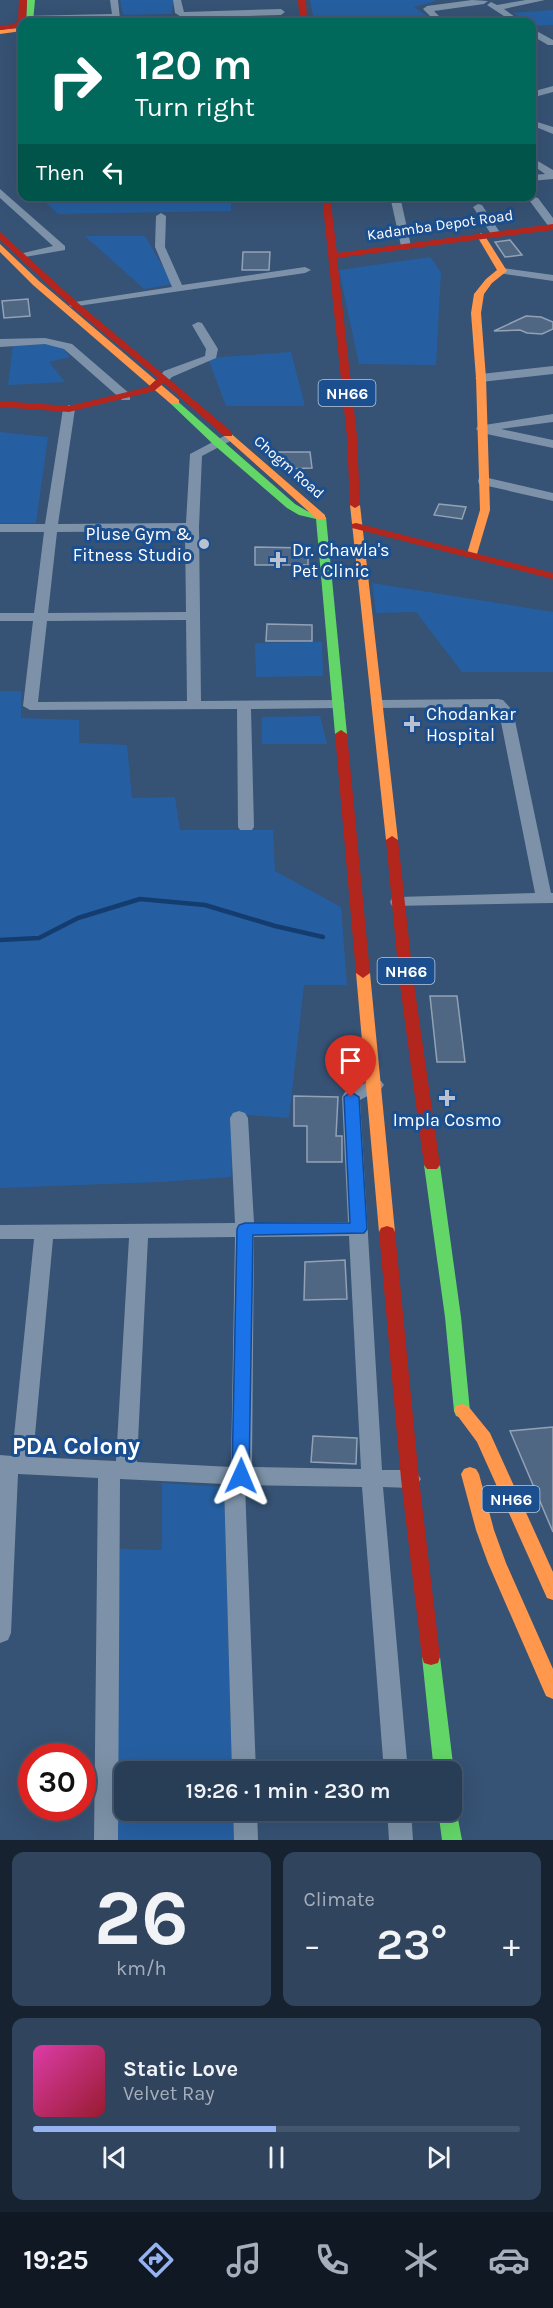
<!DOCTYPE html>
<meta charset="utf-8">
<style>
:root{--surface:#283e57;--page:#30455d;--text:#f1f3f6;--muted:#a5aeba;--line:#44576d;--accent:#95b2f1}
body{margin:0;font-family:Karla,sans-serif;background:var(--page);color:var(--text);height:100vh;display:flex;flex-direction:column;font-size:22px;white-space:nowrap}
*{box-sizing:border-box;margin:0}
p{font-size:20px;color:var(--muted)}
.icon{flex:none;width:33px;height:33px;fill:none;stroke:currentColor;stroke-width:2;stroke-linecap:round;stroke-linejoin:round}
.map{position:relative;height:1840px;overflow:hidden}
.side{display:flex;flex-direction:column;gap:12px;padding:12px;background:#162230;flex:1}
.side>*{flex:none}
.guide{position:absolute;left:18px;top:18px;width:518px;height:183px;border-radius:12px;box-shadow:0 6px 24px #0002,0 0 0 2px var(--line);background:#00695c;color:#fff;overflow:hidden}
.speed{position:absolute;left:18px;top:1743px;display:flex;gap:12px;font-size:30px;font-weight:700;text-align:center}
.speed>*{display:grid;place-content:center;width:78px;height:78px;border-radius:50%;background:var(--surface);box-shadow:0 6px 24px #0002,0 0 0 2px var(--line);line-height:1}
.speed .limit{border:9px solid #d22;background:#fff;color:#111}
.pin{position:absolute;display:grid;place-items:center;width:51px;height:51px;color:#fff;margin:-62px -26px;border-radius:50% 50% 50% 0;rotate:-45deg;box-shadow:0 0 6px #0007}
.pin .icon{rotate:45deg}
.me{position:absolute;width:66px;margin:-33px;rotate:1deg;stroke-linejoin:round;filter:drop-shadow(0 0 4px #0008)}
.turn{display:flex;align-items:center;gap:21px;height:126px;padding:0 18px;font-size:27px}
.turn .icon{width:78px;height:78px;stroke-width:2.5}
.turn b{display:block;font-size:42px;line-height:51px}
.then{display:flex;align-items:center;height:57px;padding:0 18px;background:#0003;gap:12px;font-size:22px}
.big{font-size:45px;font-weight:600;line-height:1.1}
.side .widget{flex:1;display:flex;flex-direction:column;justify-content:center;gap:9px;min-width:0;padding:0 21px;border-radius:12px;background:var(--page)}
.side .dial{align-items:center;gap:0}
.dial b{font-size:78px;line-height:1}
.song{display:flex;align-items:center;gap:18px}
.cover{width:72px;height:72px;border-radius:9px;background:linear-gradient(135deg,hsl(320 70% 55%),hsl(350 70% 35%))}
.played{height:6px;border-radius:3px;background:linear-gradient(90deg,var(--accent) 50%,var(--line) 50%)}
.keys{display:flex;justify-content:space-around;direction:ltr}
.heat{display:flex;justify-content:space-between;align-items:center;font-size:33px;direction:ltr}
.side .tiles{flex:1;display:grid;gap:12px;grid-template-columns:1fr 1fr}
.widget:last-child{grid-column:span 2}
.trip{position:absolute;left:114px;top:1761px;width:348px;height:60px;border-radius:12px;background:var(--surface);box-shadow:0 6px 24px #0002,0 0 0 2px var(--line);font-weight:600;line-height:60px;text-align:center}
.tab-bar{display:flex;height:96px;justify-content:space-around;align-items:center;background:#101923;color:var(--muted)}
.tab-bar .icon{width:42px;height:42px}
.tab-bar .active{color:var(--accent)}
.tab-bar b{font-size:27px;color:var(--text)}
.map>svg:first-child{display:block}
.green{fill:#265fa1}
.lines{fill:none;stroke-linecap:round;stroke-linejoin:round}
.stream{stroke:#153c6e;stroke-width:4.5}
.building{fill:#506783;stroke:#92a2b6;stroke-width:1.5}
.street{fill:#7d92a8;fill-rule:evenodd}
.fast{fill:#63d668;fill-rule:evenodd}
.slow{fill:#ff974d;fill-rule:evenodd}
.jam{fill:#b3261e;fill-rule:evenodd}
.route{fill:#1a73e8;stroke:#114b97;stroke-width:1.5}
.poi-dot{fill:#b9c2ce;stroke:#1b4f8f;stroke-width:2}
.labels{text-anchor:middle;stroke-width:6;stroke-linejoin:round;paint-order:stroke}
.far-street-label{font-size:15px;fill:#fff;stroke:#1b4f8f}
.shield{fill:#1b4f8f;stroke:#bbcadd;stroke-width:1.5}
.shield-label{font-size:16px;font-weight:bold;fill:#fff}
.poi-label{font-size:18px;fill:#fff;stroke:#1b4f8f;text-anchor:start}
.near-neighbourhood-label{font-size:24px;font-weight:bold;fill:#fff;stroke:#1b4f8f}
</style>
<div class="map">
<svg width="553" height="1840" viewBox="0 0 553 1840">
<rect width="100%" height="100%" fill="#365274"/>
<path class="green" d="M120 0H173L172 14 123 15Z
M310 0H434L436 1 414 7 435 21 339 22 338 16H313Z
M553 10V25L533 26 531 22 512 13Z
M137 196 165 200 166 197H231V211L58 214 40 197Z
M85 236H145L173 284 144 289Z
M430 257 441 272 436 365 359 364 339 270Z
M49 344 63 348 70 357 49 362 65 382 8 385 13 345Z
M291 352 305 406H226L208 358Z
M0 432 48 437 36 523H0Z
M372 583 553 612V672H462L416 612 376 613Z
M322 642 323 676 256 677 255 643Z
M0 691H21V718L79 720V743L127 745 132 798 175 797 180 830H273L275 871 341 907 347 985H304L289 1118 234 1114 231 1177 160 1182 0 1188Z
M320 716 327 744H262V717Z
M162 1483 224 1487 232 1771 124 1772V1810L233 1811 234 1840H115L120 1549 162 1550Z"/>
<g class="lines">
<path class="stream" d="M0 940 39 938 78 918 140 899 205 905 275 926 323 937"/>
</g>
<path class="building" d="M510 240 522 255 505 257 495 242Z
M243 252H270L269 270H242Z
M28 299 30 316 4 318 2 301Z
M526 316 541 317 553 322V329L542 334 527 333 520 330 494 331Z
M277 452H310L312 468 283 469 278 464Z
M439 504 466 507 462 519 434 515Z
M255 547 308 548V565H255Z
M267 624 312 625V641H266Z
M430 996H457L465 1062H437Z
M294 1096 338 1097 336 1136H342V1162H307V1126H294Z
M345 1260 347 1299 304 1300 305 1262Z
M553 1427V1532L510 1431Z
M313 1436 357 1438 356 1464 311 1462Z"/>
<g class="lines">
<path class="street" d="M110 0H118L120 19 22 22 18 19 22 16 112 14Z
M173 0H181L184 12 281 9 285 12 281 15 183 18 175 13Z
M472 0 488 1 484 4 434 11 445 22H436L423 9 427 6Z
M526 0H545L504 9 522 22H513L487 5 491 2 497 5Z
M531 28 553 40V45H548L531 35Z
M553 86V92L531 98V92Z
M531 120 553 127V134L531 125Z
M531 157 553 170V179L531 181V175L545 174 531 164Z
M0 189 65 246V250L19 258V254L53 246 0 198Z
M390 196H400L411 246 410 248 406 249 401 246Z
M534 197 538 198 553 218V228L549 227 529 200Z
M478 204 482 205 501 234 500 236H492L491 234 473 207Z
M161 213 166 216 165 247 182 285 305 267 311 270 305 273 71 307 69 305 75 302 172 287 155 247 156 216Z
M502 268 553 275V281L498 273V269Z
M198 322 202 323 218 349 216 358 172 377 168 381H160L158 378 164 371 205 356 206 349 192 325Z
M45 338 72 344 130 394V400H122L64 349 45 344 0 347V339Z
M553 366V374L481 382 475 378 481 374Z
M69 405 75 409 58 524 186 523 190 454 226 435 230 434 236 438 202 456 199 527 201 701 338 700 345 704 338 708 251 709 254 827 252 830H240L238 827 237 709 30 710 23 706 33 621H0V613H34L44 532H0V524H45L63 409ZM185 531 186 612 48 613 57 532ZM186 620 187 701 38 702 47 621Z
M553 414V422L501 429 553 440V448L482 433 476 429 478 426Z
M484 477 553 493V501L479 484 478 481 479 478Z
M498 699 503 700 513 711 551 893H553V903L392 906 390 902 392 898 398 897 535 893 499 712 494 707 378 708 371 704 378 700Z
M375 1079 381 1081 384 1085 381 1089 360 1100 382 1470H410L417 1473 421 1479 417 1485 410 1488 383 1487 408 1772H384L362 1487 245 1485 256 1772H232L224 1484 120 1479 118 1840H94L98 1478 18 1474 11 1633 8 1640 0 1643V1455L12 1456 34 1239H0V1225L235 1223 230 1118 233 1113 239 1111 245 1113 248 1118 254 1223 348 1222 342 1097 345 1092ZM349 1236 361 1469 252 1467 254 1237ZM235 1237 231 1467 137 1462 148 1238ZM129 1238 116 1461 33 1457 53 1239Z
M233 1810H257L258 1840H234Z
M387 1810H411L413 1840H389Z"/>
<path class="fast" d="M27 0H35L33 22H26Z
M175 399 295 504 307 511 326 517 347 734 345 737 341 738 335 734 316 519 299 515 287 508 214 445 171 404V400Z
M432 1159 437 1161 440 1165 461 1317 470 1411 468 1416 462 1418 456 1416 454 1411 445 1317 424 1165 427 1161Z
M431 1649 438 1651 440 1657 454 1772 452 1777V1772H434L422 1657 424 1651Z
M452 1802 455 1803 462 1840H442L438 1810H452Z"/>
<path class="slow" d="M22 27V31L0 34V30Z
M481 233 485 236 507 271 492 283 484 294 481 313 486 378 490 510 477 554 472 557 467 554 480 510 476 378 471 313 474 294 486 279 497 270 477 236Z
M0 244 39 281 179 400V404H171L33 285 0 252Z
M228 431 325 515V519H317L224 436V432Z
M355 502 360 505 398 840 392 844 386 840 350 505Z
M363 968 370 973 395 1232 393 1236 387 1238 381 1236 379 1232 356 973Z
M462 1404 468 1406 490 1433 553 1572V1600L547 1598 477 1442 454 1411 456 1406Z
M470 1467 476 1469 479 1474 494 1530 506 1563 553 1669V1699L546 1696 488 1563 476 1530 461 1474 464 1469Z"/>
<path class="jam" d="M19 0H27L26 22 19 28 0 30V26L14 24 18 21Z
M298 0H306L307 22H300Z
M322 196H330L337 253 553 224V230L337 258 357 437 360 505 355 508 350 505 347 437Z
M0 232 78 303 232 432V436H224L164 383 154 391 69 412 0 407V401L69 406 148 387 158 378 72 307 0 240Z
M356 523 553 573V579L352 528V524Z
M341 730 347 734 370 973 363 978 356 973 335 734Z
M392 836 398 840 413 977 440 1165 437 1169H427L424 1165 399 977 386 840Z
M387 1226 393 1228 395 1232 419 1479 440 1657 438 1663 431 1665 424 1663 422 1657 401 1479 379 1232 381 1228Z"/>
</g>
<path class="route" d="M351 1092 359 1097 367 1229 364 1233 253 1235 249 1476 247 1481 241 1483 235 1481 232 1476 237 1229 239 1225 245 1223H350L344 1097Z"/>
<g class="poi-dot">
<circle cx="204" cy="544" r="6"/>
<path d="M275 551h6v6h6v6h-6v6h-6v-6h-6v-6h6z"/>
<path d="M409 715h6v6h6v6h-6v6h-6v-6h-6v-6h6z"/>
<path d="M444 1089h6v6h6v6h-6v6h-6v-6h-6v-6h6z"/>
</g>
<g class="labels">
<g class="far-street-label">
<text transform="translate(440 225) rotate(-8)" y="5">Kadamba Depot Road</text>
<text transform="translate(289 467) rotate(41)" y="5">Chogm Road</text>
</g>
<g class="shield">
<rect x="318.5" y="380" width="57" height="26" rx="4.5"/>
<rect x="377.5" y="958" width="57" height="26" rx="4.5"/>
<rect x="482.5" y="1486" width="57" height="26" rx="4.5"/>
</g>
<g class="shield-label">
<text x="347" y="399">NH66</text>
<text x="406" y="977">NH66</text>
<text x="511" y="1505">NH66</text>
</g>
<g class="poi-label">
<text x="192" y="540" text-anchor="end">Pluse Gym &amp;<tspan x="192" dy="21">Fitness Studio</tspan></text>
<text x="292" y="556">Dr. Chawla's<tspan x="292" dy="21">Pet Clinic</tspan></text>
<text x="426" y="720">Chodankar<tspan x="426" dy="21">Hospital</tspan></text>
<text x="447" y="1126" text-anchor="middle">Impla Cosmo</text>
</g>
<g class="near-neighbourhood-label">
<text x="76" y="1454">PDA Colony</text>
</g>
</g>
</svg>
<div class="speed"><div class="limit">30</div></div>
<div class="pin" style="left:351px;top:1097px;background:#d93025"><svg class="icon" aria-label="arrive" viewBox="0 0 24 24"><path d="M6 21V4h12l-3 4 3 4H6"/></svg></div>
<svg class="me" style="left:241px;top:1476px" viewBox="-20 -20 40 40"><path d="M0-17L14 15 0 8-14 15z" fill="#1a73e8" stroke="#fff" stroke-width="4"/></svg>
<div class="trip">19:26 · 1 min · 230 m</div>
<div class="guide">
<div class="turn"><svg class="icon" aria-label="right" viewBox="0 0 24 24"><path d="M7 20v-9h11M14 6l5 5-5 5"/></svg><div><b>120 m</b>Turn right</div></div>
<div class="then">Then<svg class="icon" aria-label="left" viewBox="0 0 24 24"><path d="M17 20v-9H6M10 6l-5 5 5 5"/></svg></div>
</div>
</div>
<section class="side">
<div class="tiles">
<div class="widget dial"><b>26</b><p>km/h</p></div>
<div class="widget"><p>Climate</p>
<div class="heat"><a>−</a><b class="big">23°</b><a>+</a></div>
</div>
<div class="widget">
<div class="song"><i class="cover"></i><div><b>Static Love</b><p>Velvet Ray</p></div></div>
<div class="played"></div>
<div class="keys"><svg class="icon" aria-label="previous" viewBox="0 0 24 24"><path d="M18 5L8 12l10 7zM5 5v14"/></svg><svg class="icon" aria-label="pause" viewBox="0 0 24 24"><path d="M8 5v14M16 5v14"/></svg><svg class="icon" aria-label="next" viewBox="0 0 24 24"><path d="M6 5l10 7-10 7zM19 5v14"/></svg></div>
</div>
</div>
</section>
<nav class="tab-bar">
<b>19:25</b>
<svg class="icon active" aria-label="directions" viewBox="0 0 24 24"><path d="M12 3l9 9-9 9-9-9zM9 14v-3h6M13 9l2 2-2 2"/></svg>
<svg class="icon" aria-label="music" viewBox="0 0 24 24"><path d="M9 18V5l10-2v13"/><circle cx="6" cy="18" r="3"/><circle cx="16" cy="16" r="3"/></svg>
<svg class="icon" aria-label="phone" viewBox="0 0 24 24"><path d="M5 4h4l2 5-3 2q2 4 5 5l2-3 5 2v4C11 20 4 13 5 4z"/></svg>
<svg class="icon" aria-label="climate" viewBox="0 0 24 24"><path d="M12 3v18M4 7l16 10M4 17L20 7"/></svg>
<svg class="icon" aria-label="car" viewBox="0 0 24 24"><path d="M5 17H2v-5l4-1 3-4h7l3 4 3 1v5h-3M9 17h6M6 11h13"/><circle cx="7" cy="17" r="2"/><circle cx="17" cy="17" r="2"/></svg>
</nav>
